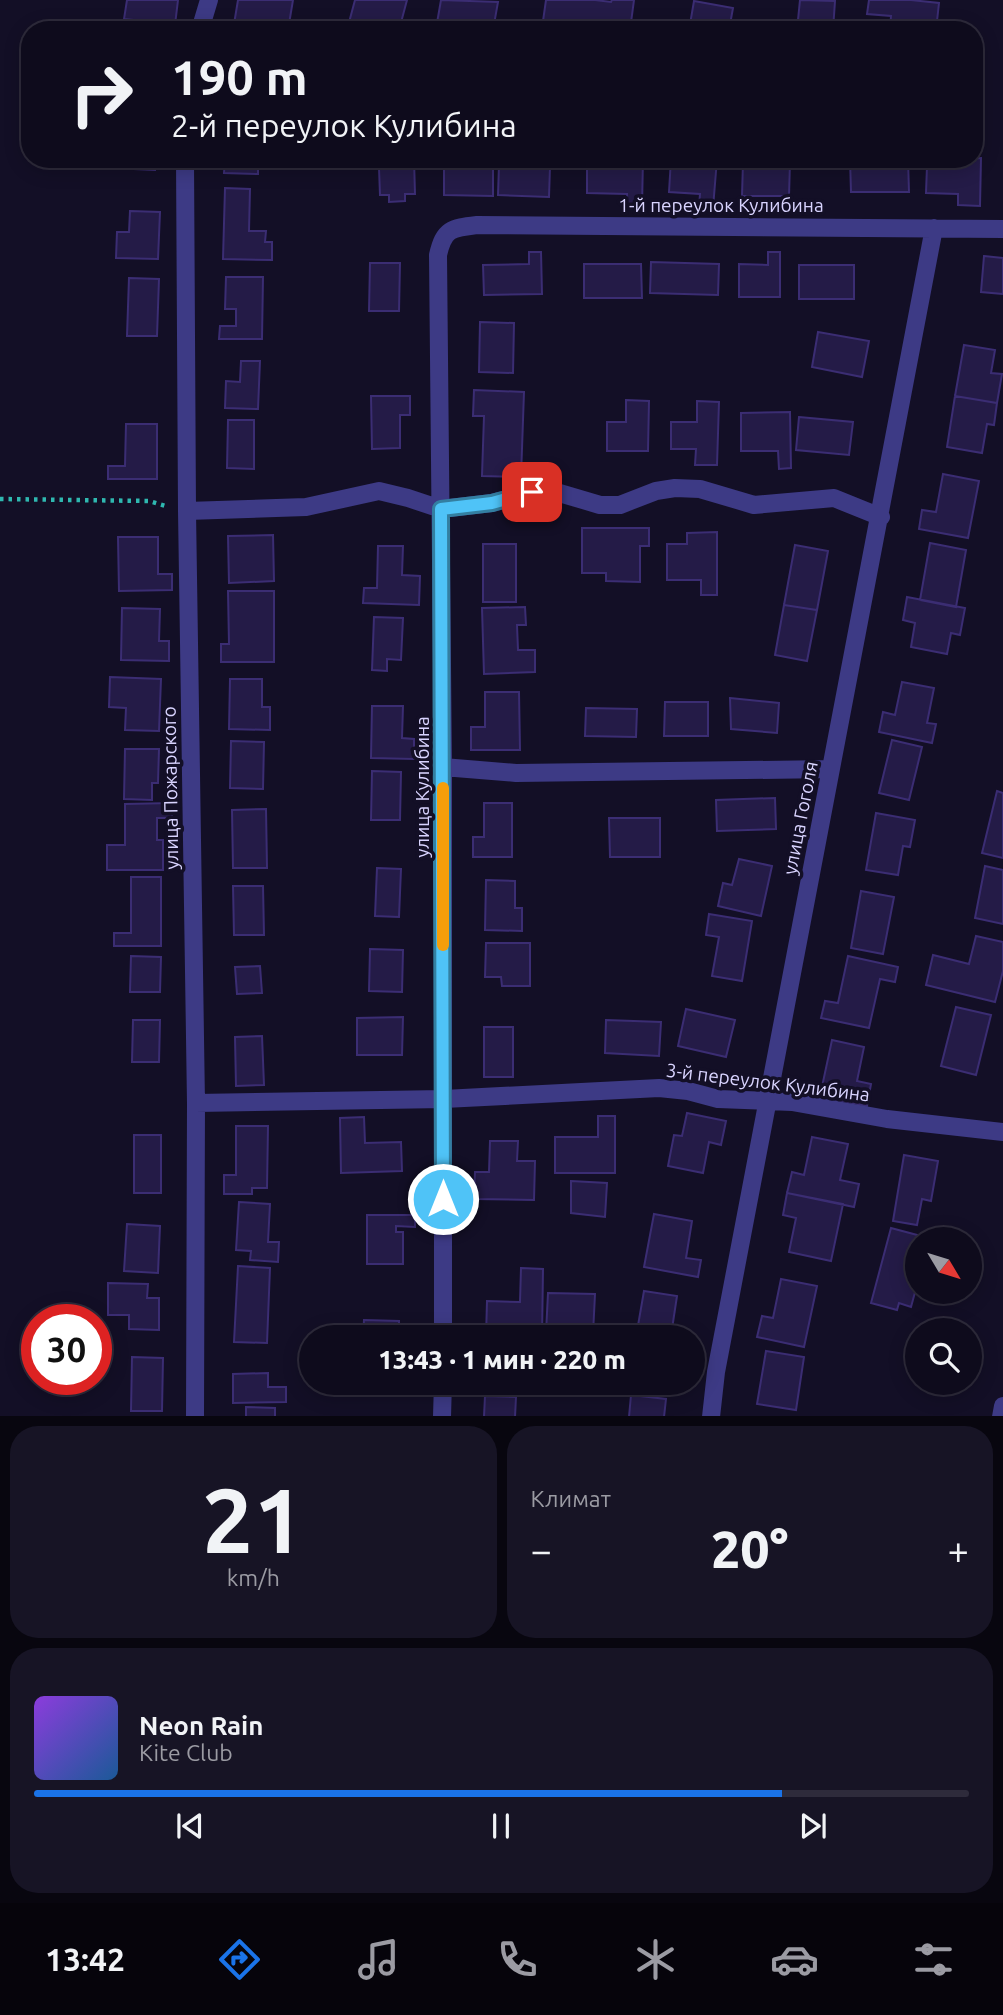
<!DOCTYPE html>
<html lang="ru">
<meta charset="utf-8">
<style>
:root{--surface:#0e0b1c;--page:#171425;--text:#f1f3f6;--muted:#9b9ba3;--line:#2e2b3b;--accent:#1a73e8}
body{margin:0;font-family:Ubuntu,sans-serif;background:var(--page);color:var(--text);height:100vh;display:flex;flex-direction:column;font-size:26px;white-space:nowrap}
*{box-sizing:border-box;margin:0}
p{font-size:23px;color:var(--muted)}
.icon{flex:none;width:38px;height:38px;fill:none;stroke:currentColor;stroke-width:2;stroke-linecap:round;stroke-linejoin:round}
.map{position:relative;height:1416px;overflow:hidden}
.details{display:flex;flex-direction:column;gap:10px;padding:10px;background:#08060f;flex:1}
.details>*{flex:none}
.top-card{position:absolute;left:21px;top:21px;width:962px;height:147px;border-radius:28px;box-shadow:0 4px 18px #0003,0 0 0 2px var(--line);background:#0e0b1c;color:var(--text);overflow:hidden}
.needle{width:46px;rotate:128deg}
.buttons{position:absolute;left:905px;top:1227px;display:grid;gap:14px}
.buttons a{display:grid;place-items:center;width:77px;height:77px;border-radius:50%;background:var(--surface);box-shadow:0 4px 18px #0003,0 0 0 2px var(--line);font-size:35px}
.speed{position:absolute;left:21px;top:1304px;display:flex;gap:14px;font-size:35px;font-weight:700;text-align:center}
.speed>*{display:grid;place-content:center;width:91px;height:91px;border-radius:50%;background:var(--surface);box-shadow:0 4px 18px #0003,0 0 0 2px var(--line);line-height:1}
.speed .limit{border:10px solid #d22;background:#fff;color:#111}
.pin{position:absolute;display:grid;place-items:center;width:60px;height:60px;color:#fff;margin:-30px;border-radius:14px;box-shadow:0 4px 10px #0006}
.me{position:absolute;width:77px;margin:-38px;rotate:0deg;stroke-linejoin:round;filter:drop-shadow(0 0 5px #0008)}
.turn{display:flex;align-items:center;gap:24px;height:147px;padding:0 35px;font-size:32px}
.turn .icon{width:91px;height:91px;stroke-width:2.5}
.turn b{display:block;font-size:49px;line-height:60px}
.big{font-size:52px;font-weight:800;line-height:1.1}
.details .widget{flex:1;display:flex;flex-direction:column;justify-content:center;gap:10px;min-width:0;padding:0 24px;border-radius:28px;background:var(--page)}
.details .dial{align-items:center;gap:0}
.dial b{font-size:91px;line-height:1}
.song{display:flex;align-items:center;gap:21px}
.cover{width:84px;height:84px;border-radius:10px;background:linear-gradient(135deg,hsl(270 70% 55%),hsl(210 70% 35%))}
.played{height:7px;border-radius:4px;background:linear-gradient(90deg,var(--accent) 80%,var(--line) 80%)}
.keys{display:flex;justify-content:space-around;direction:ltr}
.heat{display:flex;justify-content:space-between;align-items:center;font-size:38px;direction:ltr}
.details .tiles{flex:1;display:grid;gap:10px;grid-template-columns:1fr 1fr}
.widget:last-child{grid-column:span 2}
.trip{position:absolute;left:299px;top:1325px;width:406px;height:70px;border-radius:35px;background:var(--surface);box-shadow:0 4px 18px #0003,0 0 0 2px var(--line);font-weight:800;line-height:70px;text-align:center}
.dock{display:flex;height:112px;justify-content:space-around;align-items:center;background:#06040b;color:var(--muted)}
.dock .icon{width:49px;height:49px}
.dock .selected{color:var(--accent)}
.dock b{font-size:32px;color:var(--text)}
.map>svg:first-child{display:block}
.building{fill:#241b47;stroke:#3b2d73;stroke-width:2}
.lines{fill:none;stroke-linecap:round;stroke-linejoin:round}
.path{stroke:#2fb8b0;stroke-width:4.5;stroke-dasharray:3.5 5;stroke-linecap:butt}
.minor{stroke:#3d3a85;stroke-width:18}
.route-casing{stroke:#337fa1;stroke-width:18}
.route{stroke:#4fc3f7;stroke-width:12}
.slow{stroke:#f59e0b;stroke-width:12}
.labels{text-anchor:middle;stroke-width:7;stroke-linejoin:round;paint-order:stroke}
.street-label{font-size:19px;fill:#d9d4ff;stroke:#130f26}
</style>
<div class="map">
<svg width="1003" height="1417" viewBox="0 0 1003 1417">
<rect width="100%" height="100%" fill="#130f26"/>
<path class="building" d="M127 0H178L175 25 182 26 181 30H151L152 22 124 19Z
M238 0H293L288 30H233Z
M355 0H407L399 30H347Z
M441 0 498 2 493 30H442L443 24 437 23Z
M546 0H595L611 2 612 0H634L630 30 542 28Z
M800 0 835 1 833 30H797Z
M869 0H911L939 3 936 30H890L891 16 867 14Z
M694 1 733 8 729 30H689Z
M981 158 980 206 958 205V194L926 193 927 166 962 167V159Z
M112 159H156L155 170 112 168Z
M225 159H258V174L224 173Z
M390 159H414L415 194H405V201L389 202V195H380L379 168 390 167Z
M493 159V196L444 195V168H477V160Z
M587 159H643L642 206H627V194L587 193Z
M671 159H717L713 208 699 207 700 194 669 192Z
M850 159H908L909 192H851Z
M743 162H790L789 196H742Z
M499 165 550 167 549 197 498 195Z
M225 188 250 189 249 231H266L265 242H272V260L223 259Z
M130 211 160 212 158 259 116 258 117 232H129Z
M529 252H541L542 294 484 295 483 265 529 264Z
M768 252H780V297H739V264L768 265Z
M984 256 1003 258V294L981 292Z
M651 262 719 264 718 295 650 293Z
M370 263H400L399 311H369Z
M584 264H641L642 298H584Z
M799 265H854V299H799Z
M226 277H263L262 339H219L220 326H236V309H225Z
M129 278 159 279 157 336H127Z
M480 322 514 323 513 373 479 372Z
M818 332 869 341 862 377 812 367Z
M964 345 995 350 991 373 1002 374 997 403 955 396Z
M241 361H260L258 409 225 408 226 381 240 382Z
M474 390 524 392 521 477 482 476 484 416H473Z
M371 396H410V415H400V448L372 449Z
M955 396 997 403 994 425 987 424 982 453 947 447Z
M626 400 649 401 648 451H607V422H626Z
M697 401 719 402 717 465H695L696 449H671V422H697Z
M790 412 791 468 779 469 778 451H741V413Z
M799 417 853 422 849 455 796 450Z
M228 420H254V469L227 468Z
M126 424H157V479H108V466H125Z
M943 474 979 481 968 538 919 529 922 510 936 512Z
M582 528H649V546H640V582L606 581V573H582Z
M717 532V595H701V580H667V544H687V533Z
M273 535 274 581 229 583 228 536Z
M118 537H158V574H172V590L119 591Z
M930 543 966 550 956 607 920 600Z
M483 544H516V602H483Z
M795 545 828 551 817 610 784 605Z
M378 546H403L402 575 420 576 419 605 363 603 364 588H377Z
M228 591H274V662H221V644H229Z
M907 597 965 608 960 635 951 633 947 654 911 647 915 623 903 620Z
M784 605 817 610 807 661 775 655Z
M525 607 526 625H517L518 650H535V672L484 674 482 608Z
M122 608 160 609 159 641H169V661L121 660Z
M374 617 403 618 401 660 387 659V671L372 670Z
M110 677 161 679 159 731 125 730 126 708 109 707Z
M230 679H262V707H270V730L229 729Z
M902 682 934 688 927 723 936 724 932 743 879 732 883 712 895 715Z
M485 692H519L520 750H471V727H485Z
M730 698 779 703 777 733 731 729Z
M665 702H708V736H664Z
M372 706H403L402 738 414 739V759L371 758Z
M586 708 637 709 636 737 585 736Z
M892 740 922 747 909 800 879 793Z
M231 741 264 742 263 789 230 788Z
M125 749H159L158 783H152V800L124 799Z
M372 771 401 772 400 820H371Z
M997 791 1003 793V858L982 853Z
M775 798 776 829 717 831 716 800Z
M172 803V818H157V840H163V870H107V845H125V804Z
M484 803H512V857H473V837H484Z
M266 809 267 868H233L232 810Z
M876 813 915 820 910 847 903 846 898 875 866 870Z
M609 818H660V857H610Z
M739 859 772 866 761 916 718 906 723 883 732 885Z
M985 866 1003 870V924L975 918Z
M377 868 401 869 399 917 375 916Z
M131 877H161V946H114V933H131Z
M486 880 515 881V908H522V931L485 930Z
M233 886H263L264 935H234Z
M861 891 894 897 883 954 851 948Z
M709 914 752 921 742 981 712 976 719 937 706 935Z
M976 936 1003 942V971L995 1002 926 985 933 955 969 964Z
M486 943H530V986H502L501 977H485Z
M370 949 403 950 402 992 369 991Z
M131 956 161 957 160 992H130Z
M848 956 898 967 895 982 880 979 869 1028 821 1018 825 1001 838 1003Z
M260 966 262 993 237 994 235 967Z
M956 1007 991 1015 976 1075 941 1066Z
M686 1009 735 1020 726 1057 678 1046Z
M403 1017 402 1055H357V1018Z
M133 1020H160L159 1062H132Z
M606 1020 661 1022 659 1056 605 1053Z
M484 1027H513V1077H484Z
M262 1036 264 1085 236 1086 235 1037Z
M832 1040 864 1047 857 1081 871 1084 867 1106 820 1096Z
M687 1113 726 1121 721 1145 709 1142 703 1173 668 1166 674 1135 682 1136Z
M598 1116H615V1173H555V1137H598Z
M364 1117 365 1143 401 1142 402 1171 341 1173 340 1118Z
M236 1126H268L267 1188H252V1194H224V1175H236Z
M134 1135H161V1193H134Z
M812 1137 848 1144 840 1180 859 1184 854 1207 787 1193 792 1172 804 1175Z
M490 1141H518L517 1161H535L534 1200 474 1199 475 1172H489Z
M904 1155 938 1161 931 1201 922 1199 917 1225 893 1221Z
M571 1181 607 1183 605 1217 571 1213Z
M787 1193 843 1204 831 1261 789 1252 796 1218 783 1215Z
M239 1202 270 1204 268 1242H279L278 1262 250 1260 251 1251 236 1250Z
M654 1214 692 1221 686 1258 701 1260 698 1277 644 1267Z
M367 1215H415V1227L396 1226V1232H403V1264H367Z
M127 1224 160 1226 158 1273 124 1271Z
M891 1228 921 1236 920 1239H917V1251L911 1272 917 1274V1285L911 1307 899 1303 897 1310 871 1303Z
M238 1266 270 1268 267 1343 234 1342Z
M521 1268 543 1269 542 1337H486L487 1301 520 1302Z
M781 1279 817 1286 804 1347 757 1337 762 1316 773 1318Z
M108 1283 148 1284 147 1298H159V1330L129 1329V1315H108Z
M644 1291 677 1296 672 1329 688 1331 687 1337H636Z
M548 1293 595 1294 593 1334 546 1333Z
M364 1320 399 1321V1337H363Z
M766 1351 804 1357 796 1410 757 1404Z
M132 1357 163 1358 162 1411H131Z
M268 1373V1387H286V1402L233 1403V1374Z
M631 1395 666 1399 664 1417H629Z
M485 1396 516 1397 515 1417H484Z
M246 1407 275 1408V1417H246Z"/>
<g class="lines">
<path class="path" d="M0 499 149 501 169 507"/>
<path class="minor" d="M200 30 209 0
M185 159 187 511 196 1103 195 1417
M187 511 306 507 379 491 408 498 441 509 492 503 532 492H556L600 505H620L656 491 675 488 700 489 754 505 834 498 881 517
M443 767 516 773 831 769
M196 1103 444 1099 659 1088 688 1091 718 1099 792 1102 887 1119 1003 1132
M443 1337V767L438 255C444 229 451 228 477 225L1003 229
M442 1417 443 1382
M711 1417 716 1372C786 990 864 610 934 228
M1001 1417 1003 1406"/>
</g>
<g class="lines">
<defs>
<path id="route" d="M443 1199 441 509 492 503 532 492"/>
</defs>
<use href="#route" class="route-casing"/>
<use href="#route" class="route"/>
<path class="slow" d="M443 788V945"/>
</g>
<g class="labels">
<g class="street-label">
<text x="721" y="212">1-й переулок Кулибина</text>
<text transform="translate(422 787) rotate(-90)" y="7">улица Кулибина</text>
<text transform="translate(170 788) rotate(-91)" y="7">улица Пожарского</text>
<text transform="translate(800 818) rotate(-79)" y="7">улица Гоголя</text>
<text transform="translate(768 1082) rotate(7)" y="7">3-й переулок Кулибина</text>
</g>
</g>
</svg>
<div class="buttons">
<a><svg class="needle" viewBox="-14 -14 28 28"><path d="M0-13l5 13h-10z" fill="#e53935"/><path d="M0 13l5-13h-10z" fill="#9b9ba3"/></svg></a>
<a><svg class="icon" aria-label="search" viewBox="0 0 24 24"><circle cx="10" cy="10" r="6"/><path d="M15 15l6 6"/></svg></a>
</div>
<div class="speed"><div class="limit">30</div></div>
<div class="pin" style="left:532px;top:492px;background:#d93025"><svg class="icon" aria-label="arrive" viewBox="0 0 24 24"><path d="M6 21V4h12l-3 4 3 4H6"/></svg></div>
<svg class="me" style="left:443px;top:1199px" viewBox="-20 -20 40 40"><circle r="17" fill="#4fc3f7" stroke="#fff" stroke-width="3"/><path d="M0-11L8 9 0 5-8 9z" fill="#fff"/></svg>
<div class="trip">13:43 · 1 мин · 220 m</div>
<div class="top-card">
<div class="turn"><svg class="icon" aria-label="right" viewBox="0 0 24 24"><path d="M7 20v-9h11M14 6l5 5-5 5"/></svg><div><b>190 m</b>2-й переулок Кулибина</div></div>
</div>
</div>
<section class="details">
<div class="tiles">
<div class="widget dial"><b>21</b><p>km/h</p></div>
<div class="widget"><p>Климат</p>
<div class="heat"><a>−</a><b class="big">20°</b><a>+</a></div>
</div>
<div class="widget">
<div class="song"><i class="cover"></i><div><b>Neon Rain</b><p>Kite Club</p></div></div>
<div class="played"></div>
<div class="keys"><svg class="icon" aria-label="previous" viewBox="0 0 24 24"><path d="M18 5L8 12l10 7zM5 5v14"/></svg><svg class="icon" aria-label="pause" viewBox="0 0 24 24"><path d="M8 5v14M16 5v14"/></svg><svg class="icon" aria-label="next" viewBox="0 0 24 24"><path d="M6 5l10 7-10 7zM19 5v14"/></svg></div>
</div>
</div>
</section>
<nav class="dock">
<b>13:42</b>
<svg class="icon selected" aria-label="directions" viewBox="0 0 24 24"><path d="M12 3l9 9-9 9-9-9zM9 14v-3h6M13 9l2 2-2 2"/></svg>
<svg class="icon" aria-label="music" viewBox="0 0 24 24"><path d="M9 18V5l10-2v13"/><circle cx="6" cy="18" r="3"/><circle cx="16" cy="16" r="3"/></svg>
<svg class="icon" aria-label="phone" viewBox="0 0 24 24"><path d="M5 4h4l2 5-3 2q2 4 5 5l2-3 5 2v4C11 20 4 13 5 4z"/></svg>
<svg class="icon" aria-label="climate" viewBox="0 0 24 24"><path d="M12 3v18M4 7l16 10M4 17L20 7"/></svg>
<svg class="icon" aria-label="car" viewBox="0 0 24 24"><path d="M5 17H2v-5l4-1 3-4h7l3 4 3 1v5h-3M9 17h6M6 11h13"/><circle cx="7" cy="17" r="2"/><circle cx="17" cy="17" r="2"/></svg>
<svg class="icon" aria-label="filters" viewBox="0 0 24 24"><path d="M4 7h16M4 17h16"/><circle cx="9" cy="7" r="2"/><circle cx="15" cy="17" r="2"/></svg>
</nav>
